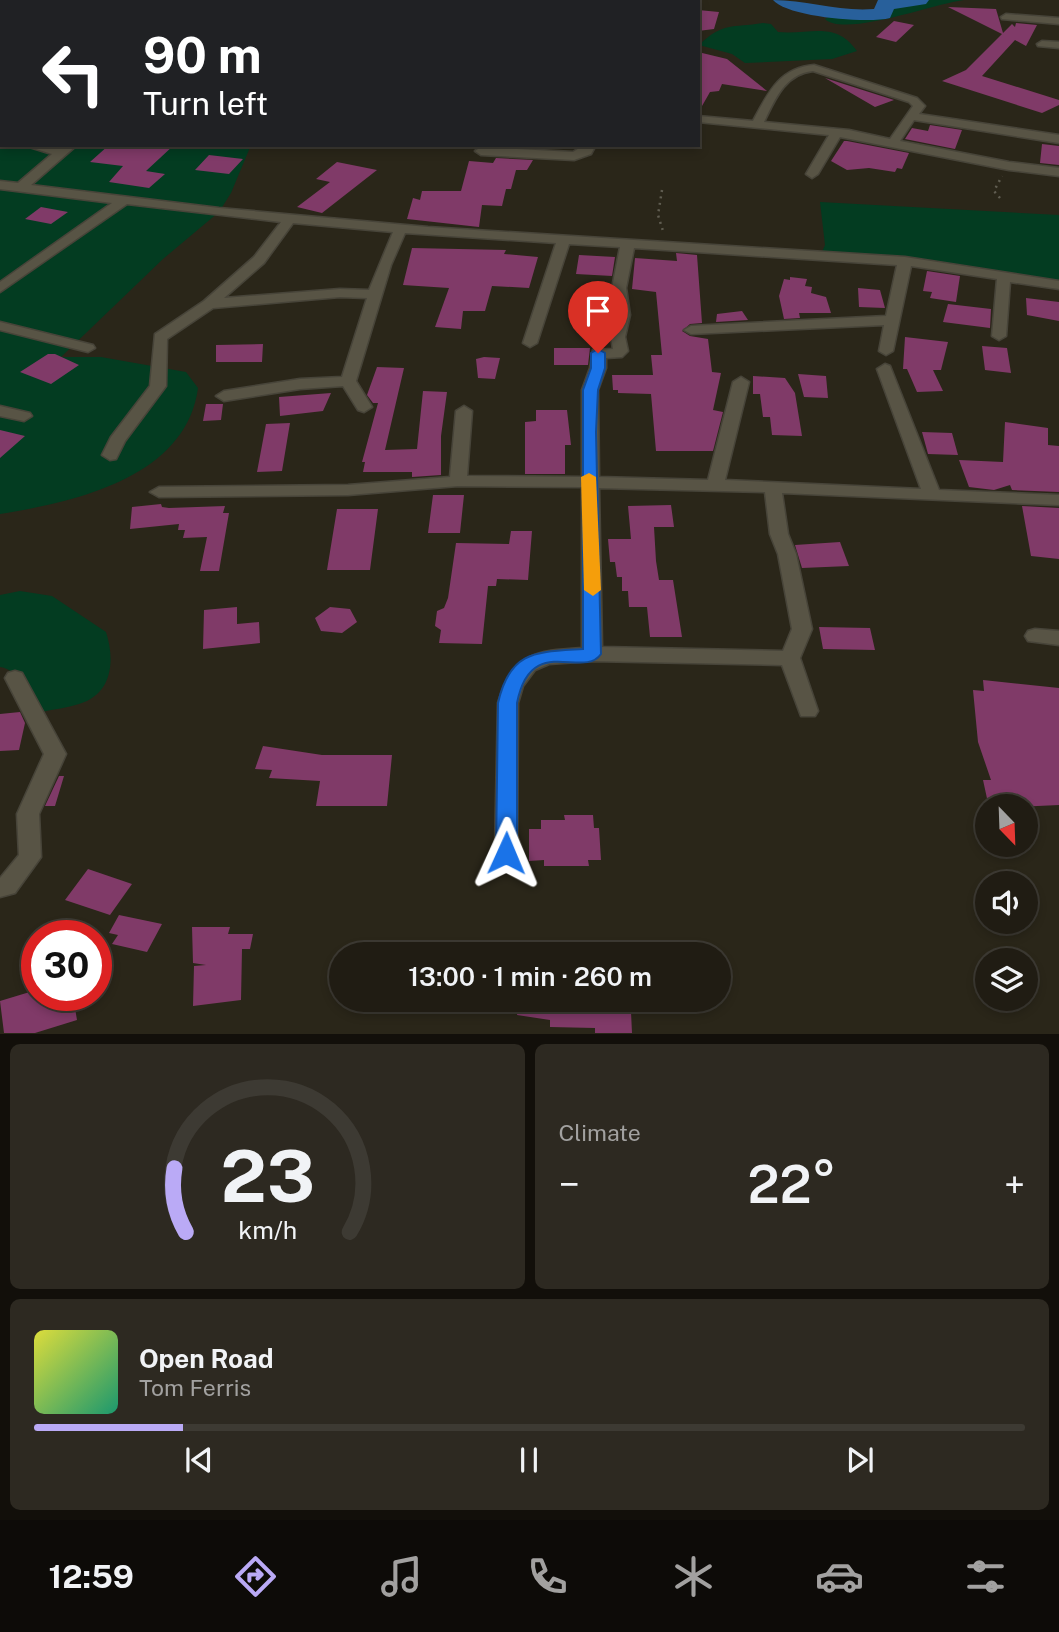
<!DOCTYPE html>
<meta charset="utf-8">
<style>
:root{--surface:#201c13;--page:#2d2921;--text:#f1f3f6;--muted:#a2a1a0;--line:#3d3a33;--accent:#baaaf6}
body{margin:0;font-family:"Public Sans",sans-serif;background:var(--page);color:var(--text);height:100vh;display:flex;flex-direction:column;font-size:26px;white-space:nowrap}
*{box-sizing:border-box;margin:0}
p{font-size:23px;color:var(--muted)}
.icon{flex:none;width:38px;height:38px;fill:none;stroke:currentColor;stroke-width:2;stroke-linecap:round;stroke-linejoin:round}
.map{position:relative;height:1034px;overflow:hidden}
.details{display:flex;flex-direction:column;gap:10px;padding:10px;background:#120f0a;flex:1}
.details>*{flex:none}
.banner{position:absolute;left:0px;top:0px;width:700px;height:147px;box-shadow:0 4px 10px #0003,0 0 0 2px var(--line);background:#202124;color:#fff;overflow:hidden}
.needle{width:46px;rotate:157deg}
.controls{position:absolute;left:975px;top:794px;display:grid;gap:14px}
.controls a{display:grid;place-items:center;width:63px;height:63px;border-radius:50%;background:var(--surface);box-shadow:0 4px 10px #0003,0 0 0 2px var(--line);font-size:35px}
.speed{position:absolute;left:21px;top:920px;display:flex;gap:14px;font-size:35px;font-weight:700;text-align:center}
.speed>*{display:grid;place-content:center;width:91px;height:91px;border-radius:50%;background:var(--surface);box-shadow:0 4px 10px #0003,0 0 0 2px var(--line);line-height:1}
.speed .limit{border:10px solid #d22;background:#fff;color:#111}
.pin{position:absolute;display:grid;place-items:center;width:60px;height:60px;color:#fff;margin:-72px -30px;border-radius:50% 50% 50% 0;rotate:-45deg;box-shadow:0 0 7px #0007}
.pin .icon{rotate:45deg}
.me{position:absolute;width:77px;margin:-38px;rotate:1deg;stroke-linejoin:round;filter:drop-shadow(0 0 5px #0008)}
.turn{display:flex;align-items:center;gap:24px;height:147px;padding:0 28px;font-size:32px}
.turn .icon{width:91px;height:91px;stroke-width:2.5}
.turn b{display:block;font-size:49px;line-height:60px}
.big{font-size:52px;font-weight:600;line-height:1.1}
.details .widget{flex:1;display:flex;flex-direction:column;justify-content:center;gap:10px;min-width:0;padding:0 24px;border-radius:10px;background:var(--page)}
.details .dial{align-items:center;gap:0}
.dial svg{height:182px;overflow:visible;fill:none;stroke:var(--line);stroke-width:7;stroke-linecap:round;text-anchor:middle}
.dial text{fill:var(--text);stroke:none}
.song{display:flex;align-items:center;gap:21px}
.cover{width:84px;height:84px;border-radius:10px;background:linear-gradient(135deg,hsl(60 70% 55%),hsl(160 70% 35%))}
.played{height:7px;border-radius:4px;background:linear-gradient(90deg,var(--accent) 15%,var(--line) 15%)}
.keys{display:flex;justify-content:space-around;direction:ltr}
.heat{display:flex;justify-content:space-between;align-items:center;font-size:38px;direction:ltr}
.details .tiles{flex:1;display:grid;gap:10px;grid-template-columns:1fr 1fr}
.widget:last-child{grid-column:span 2}
.trip{position:absolute;left:329px;top:942px;width:402px;height:70px;border-radius:35px;background:var(--surface);box-shadow:0 4px 10px #0003,0 0 0 2px var(--line);font-weight:600;line-height:70px;text-align:center}
.dock{display:flex;height:112px;justify-content:space-around;align-items:center;background:#0d0b08;color:var(--muted)}
.dock .icon{width:49px;height:49px}
.dock .selected{color:var(--accent)}
.dock b{font-size:32px;color:var(--text)}
.map>svg:first-child{display:block}
.green{fill:#033c21}
.lines{fill:none;stroke-linecap:round;stroke-linejoin:round}
.river{fill:#28609b;fill-rule:evenodd}
.building{fill:#803a68}
.street-casing{stroke:#474439;stroke-width:3}
.path{stroke:#605d51;stroke-width:2.5;stroke-dasharray:2 4.5;stroke-linecap:butt}
.street{fill:#585445;fill-rule:evenodd}
.route{fill:#1a73e8;stroke:#114b97;stroke-width:2}
.slow{fill:#f59e0b}
</style>
<div class="map">
<svg width="1059" height="1034" viewBox="0 0 1059 1034">
<rect width="100%" height="100%" fill="#2a2619"/>
<path class="green" d="M906 0H964C936 3 844 38 825 19L834 14 882 9Z
M763 23 771 24 778 32C811 35 835 20 857 51L832 59 745 63 732 54 699 45C723 22 732 28 763 23Z
M0 26 2 145H251L231 193 219 212 163 259 61 357H101L186 372 198 388C186 478 74 502 0 514Z
M820 202 1059 215V285L821 254 825 245Z
M20 591 52 596 106 632C115 660 113 694 79 704 67 708 54 709 42 712 31 696 21 670 0 667V595Z"/>
<g class="lines">
<path class="river" d="M773 0C807 0 840 12 874 9L878 0H929L926 4 894 9 890 18C868 24 787 17 773 0Z"/>
</g>
<path class="building" d="M948 7 996 9 1003 33 1012 24 1015 27 1016 23 1037 25 1026 46 1015 40 982 76 1059 100V105L1042 113 942 81 966 70 1002 34Z
M698 10 719 12 714 29 698 31Z
M894 21 914 25 896 42 876 37Z
M698 52 727 59 767 91 722 84 719 91 710 92 698 113Z
M825 78 894 100 875 107Z
M930 125 962 130 955 149 905 139 912 128 928 131Z
M844 141H847L909 153 902 169 897 168 895 172 869 168 847 170 831 161Z
M1042 144 1059 146V165L1040 163Z
M109 145H174L146 171 165 174 149 188 109 182 123 166 90 162Z
M209 155 243 159 229 174 195 170Z
M496 158 533 160 527 170H516L511 189H506L502 206 482 205 479 227 407 219 413 198 420 200 422 191H461L469 161 493 163Z
M337 162 377 170 322 213 297 207 330 182 316 179Z
M41 207 68 212 51 224 25 219Z
M412 248 506 250 504 254 538 257 529 288 492 286 485 311H463L461 329 435 327 449 288 403 285Z
M676 253 697 255 702 323 690 324 682 331 690 336 708 339 712 372 721 373 713 410 723 412 713 451H656L651 394 618 393V390H613L612 375H653L651 355H662L656 292 632 289 635 258 677 261Z
M579 255 615 257 612 276 576 274Z
M927 271 960 276 956 302 930 298 932 292 923 291Z
M790 277 807 279 805 286 812 287 811 293 826 297 831 313H799L800 318 784 319 779 296 784 279 790 280Z
M858 288 880 290 885 308 859 307Z
M1026 298 1059 302V321L1027 315Z
M948 304 991 309 990 328 943 322Z
M742 311 748 320 716 322 717 314Z
M905 337 948 342 941 370H933L943 391 917 392 907 369H903Z
M263 344 262 362H216V345Z
M982 346 1007 348 1011 373 985 370Z
M554 348H590L588 365H554Z
M48 354H55L79 365 51 384 20 372Z
M484 357 500 358 495 379 478 378 476 359Z
M377 367 404 368 385 450 417 449 423 391 447 392 441 436V475L412 477V472H363L365 462H362L378 403H373L367 395Z
M798 374 826 376 828 398 804 397Z
M753 376 785 378 795 393 802 436 772 435 770 417H763L760 394H753Z
M331 393 323 411 280 416 279 397Z
M206 404H223L221 420 203 421Z
M536 410H567L571 445H565V474H525V422L536 421Z
M1005 422 1048 428V445L1059 446V492L1012 490 1010 485 994 490 969 487 959 460 1003 462Z
M290 423 282 471 257 472 266 424Z
M0 430 25 436 0 458Z
M922 432 952 433 958 455 928 454Z
M433 495H464L460 533H428Z
M161 504 162 507 169 508 225 506 223 513H229L219 571H200L207 537 183 538 185 530H178L179 524 130 529 132 507Z
M671 505 674 527H654L656 561 659 580H673L682 637H650L647 607H629L628 591H622V577H617L615 562H610L608 539H631L628 506Z
M1022 506 1059 508V559L1031 556Z
M337 509H378L370 570H327Z
M511 531H532L528 580 497 579 496 586H488L482 644 439 643 441 630 435 626 437 611 444 608 448 598 456 543 509 544Z
M840 542 849 566 802 568 795 545Z
M237 607V624L259 622 260 643 203 649 204 610Z
M330 607 350 609 357 622 342 633 321 631 315 618Z
M819 627 870 628 875 650 823 649Z
M983 680 1059 688V805L1014 807 988 803 983 780H991L978 742 973 690 984 691Z
M20 712 25 723 19 750 0 751V714Z
M263 746 322 755H392L387 806H316L320 781 269 778 272 770 255 769Z
M59 776H64L55 806H45Z
M564 815H593L594 828H599L601 860H588L589 866H544V860L529 861V829H541V820H565Z
M88 869 132 884 110 915 65 900Z
M119 915 162 924 147 952 112 944 118 935 109 933Z
M192 927H230L228 934H253L250 949H242L241 1000 193 1006 194 966 206 965 193 963Z
M33 991V996H73L77 1020 35 1033H4L0 1001Z
M520 999H553L551 1013 631 1012 632 1033H595V1028L550 1027V1020L517 1015Z"/>
<g class="lines">
<defs>
<path id="street" d="M53 0H63L51 2Z
M156 0H166L154 2Z
M1006 14 1059 18V24L1002 19 1001 17Z
M1042 41 1059 42V48L1038 46 1037 44Z
M0 65H2V71H0Z
M814 65 917 98 925 106 919 114 1059 135V143L914 120 900 141 1009 162 1059 168V176L1009 170 840 137 818 174 812 178 806 174 829 135 698 122V116L753 121C768 93 779 68 814 65ZM813 71 909 102 913 106 890 139 849 130 764 122C775 99 785 74 813 71Z
M0 99H2V105H0Z
M0 137 2 138 3 145H0Z
M23 145 59 149 63 145H77L31 185 219 208 428 227 905 257 1059 281V289L1010 282 1006 336 999 340 992 336 997 279 911 266 893 351 886 355 879 351 884 325 691 334 684 330 691 326 886 316 897 265 634 248 626 288 630 315 625 337 628 351 622 357 606 358V368L598 390 599 477 708 480 733 382 741 377 749 382 725 480 921 489 877 369 885 364 890 366 939 490 1059 495V505L782 493 788 534 796 554 812 629 800 658 818 711 815 716H801L782 665 592 661 549 664 535 670 523 686 518 703 517 853 514 859 506 862 498 859 495 853 498 703C513 653 535 651 582 648V487L458 486 348 495 159 497 150 492 159 487 348 485 450 477 456 411 464 406 472 411 467 476 582 477V390L590 368 593 350 613 349 611 337 616 315 612 288 620 247 569 244 537 343 530 347 523 343 556 243 405 233 391 265 356 381 372 407 364 412 358 410 343 386 300 389 224 401 216 396 224 391 300 379 342 377 367 298 340 297 213 308 167 339 166 386 125 441 116 459 110 460 102 455 111 437 150 386 155 334 204 301 254 257 281 222 127 204 0 292V282L112 203 0 189V181L18 183 52 154ZM293 223 393 232 369 290 340 289 224 298 264 263ZM599 488 765 492 770 534 778 554 792 629 783 651 602 647Z
M584 145H596L591 154 574 160 481 155 475 151 481 147 573 152Z
M0 322 93 345 95 348 88 352 0 330Z
M0 406 30 413 32 416 24 421 0 416Z
M1035 629 1059 631V645L1028 641 1025 636 1028 631Z
M15 671 22 673 66 754 39 814 41 857 15 893 0 897V878L19 855 17 814 44 754 5 678 8 673Z"/>
</defs>
<use href="#street" class="street-casing"/>
<path class="path" d="M662 190 658 215 663 231
M1000 198 994 191 1002 176"/>
<use href="#street" class="street"/>
</g>
<path class="route" d="M598 349 605 353V368L598 390 596 432 601 654C583 680 531 632 517 703V853L514 859H499L496 853 498 703C510 650 536 652 583 649V390L591 368V353Z"/>
<path class="slow" d="M589 473 596 477 601 590 593 596 584 590 581 477Z"/>
</svg>
<div class="controls">
<a><svg class="needle" viewBox="-14 -14 28 28"><path d="M0-13l5 13h-10z" fill="#e53935"/><path d="M0 13l5-13h-10z" fill="#a2a1a0"/></svg></a>
<a><svg class="icon" aria-label="sound" viewBox="0 0 24 24"><path d="M4 9h4l5-4v14l-5-4H4zM17 9q2 3 0 6"/></svg></a>
<a><svg class="icon" aria-label="layers" viewBox="0 0 24 24"><path d="M12 4l9 5-9 5-9-5zM3 14l9 5 9-5"/></svg></a>
</div>
<div class="speed"><div class="limit">30</div></div>
<div class="pin" style="left:598px;top:353px;background:#d93025"><svg class="icon" aria-label="arrive" viewBox="0 0 24 24"><path d="M6 21V4h12l-3 4 3 4H6"/></svg></div>
<svg class="me" style="left:506px;top:853px" viewBox="-20 -20 40 40"><path d="M0-17L14 15 0 8-14 15z" fill="#1a73e8" stroke="#fff" stroke-width="4"/></svg>
<div class="trip">13:00 · 1 min · 260 m</div>
<div class="banner">
<div class="turn"><svg class="icon" aria-label="left" viewBox="0 0 24 24"><path d="M17 20v-9H6M10 6l-5 5 5 5"/></svg><div><b>90 m</b>Turn left</div></div>
</div>
</div>
<section class="details">
<div class="tiles">
<div class="widget dial"><svg viewBox="0 0 100 80">
<path d="M14 69A42 42 0 1 1 86 69"/>
<path d="M14 69A42 42 0 0 1 9 41" stroke="#baaaf6"/>
<text x="50" y="56" font-size="32" font-weight="700">23</text>
<text x="50" y="72" font-size="11">km/h</text>
</svg></div>
<div class="widget"><p>Climate</p>
<div class="heat"><a>−</a><b class="big">22°</b><a>+</a></div>
</div>
<div class="widget">
<div class="song"><i class="cover"></i><div><b>Open Road</b><p>Tom Ferris</p></div></div>
<div class="played"></div>
<div class="keys"><svg class="icon" aria-label="previous" viewBox="0 0 24 24"><path d="M18 5L8 12l10 7zM5 5v14"/></svg><svg class="icon" aria-label="pause" viewBox="0 0 24 24"><path d="M8 5v14M16 5v14"/></svg><svg class="icon" aria-label="next" viewBox="0 0 24 24"><path d="M6 5l10 7-10 7zM19 5v14"/></svg></div>
</div>
</div>
</section>
<nav class="dock">
<b>12:59</b>
<svg class="icon selected" aria-label="directions" viewBox="0 0 24 24"><path d="M12 3l9 9-9 9-9-9zM9 14v-3h6M13 9l2 2-2 2"/></svg>
<svg class="icon" aria-label="music" viewBox="0 0 24 24"><path d="M9 18V5l10-2v13"/><circle cx="6" cy="18" r="3"/><circle cx="16" cy="16" r="3"/></svg>
<svg class="icon" aria-label="phone" viewBox="0 0 24 24"><path d="M5 4h4l2 5-3 2q2 4 5 5l2-3 5 2v4C11 20 4 13 5 4z"/></svg>
<svg class="icon" aria-label="climate" viewBox="0 0 24 24"><path d="M12 3v18M4 7l16 10M4 17L20 7"/></svg>
<svg class="icon" aria-label="car" viewBox="0 0 24 24"><path d="M5 17H2v-5l4-1 3-4h7l3 4 3 1v5h-3M9 17h6M6 11h13"/><circle cx="7" cy="17" r="2"/><circle cx="17" cy="17" r="2"/></svg>
<svg class="icon" aria-label="filters" viewBox="0 0 24 24"><path d="M4 7h16M4 17h16"/><circle cx="9" cy="7" r="2"/><circle cx="15" cy="17" r="2"/></svg>
</nav>
